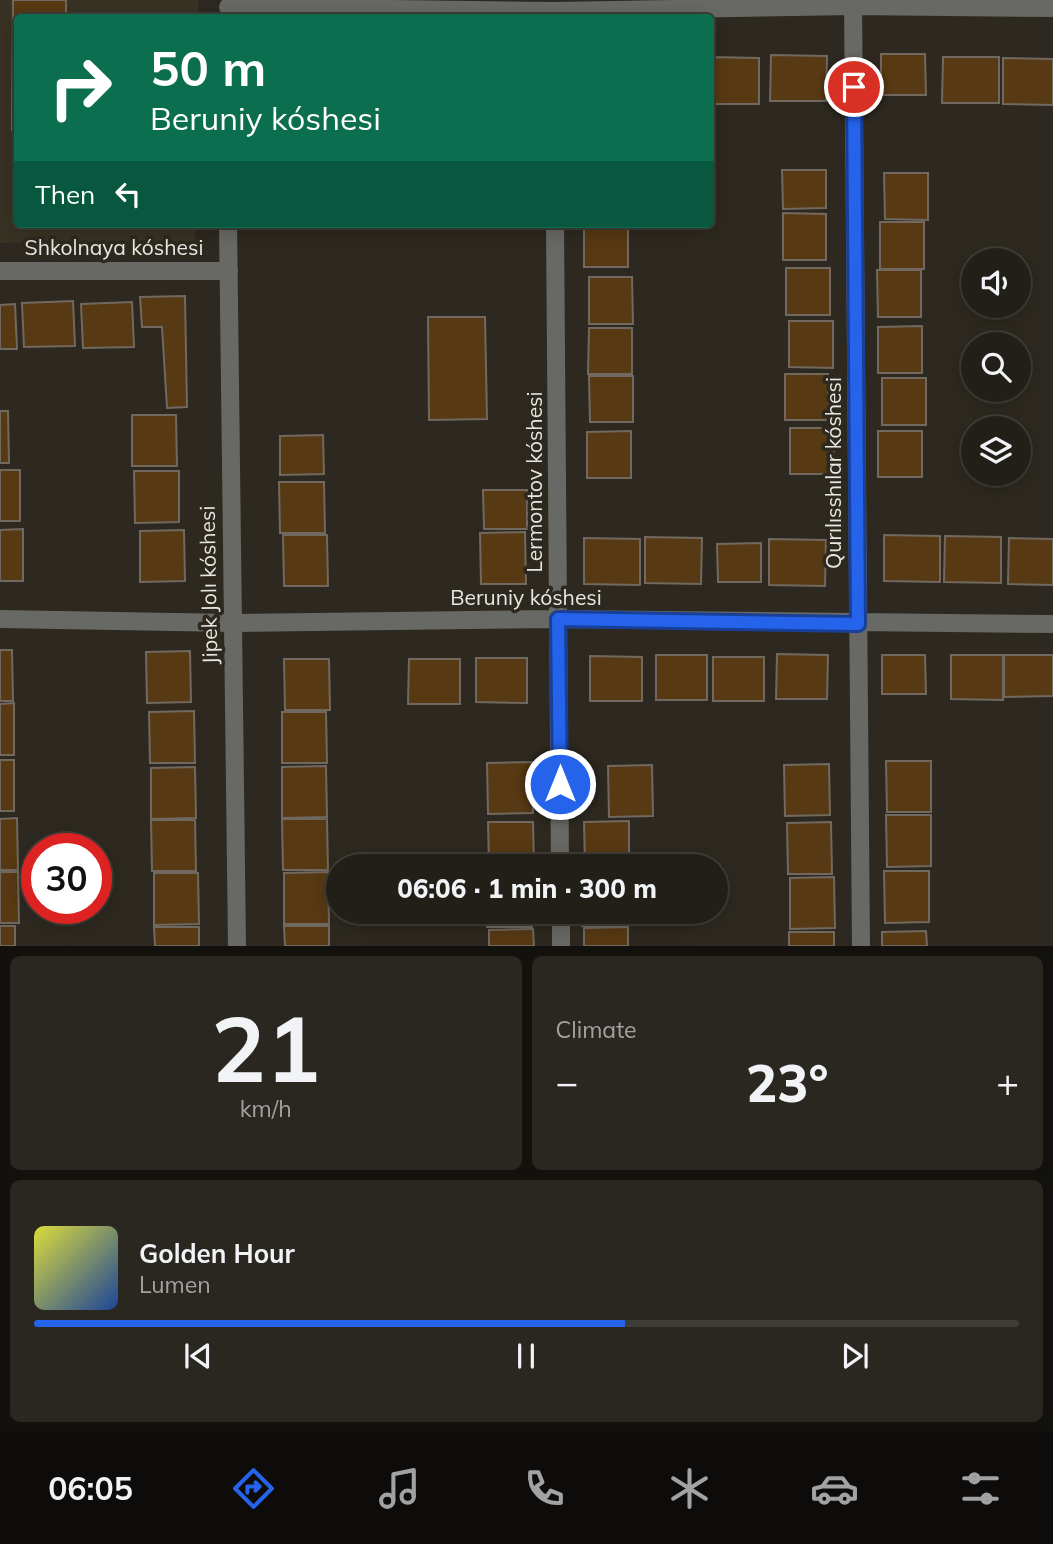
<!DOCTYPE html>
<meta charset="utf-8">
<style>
:root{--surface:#221f18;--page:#2a2721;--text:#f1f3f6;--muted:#a2a2a2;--line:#3f3d37;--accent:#2563eb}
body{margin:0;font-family:Mulish,sans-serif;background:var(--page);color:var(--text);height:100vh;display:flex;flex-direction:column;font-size:26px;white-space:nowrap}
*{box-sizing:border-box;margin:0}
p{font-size:23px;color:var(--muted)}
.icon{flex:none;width:38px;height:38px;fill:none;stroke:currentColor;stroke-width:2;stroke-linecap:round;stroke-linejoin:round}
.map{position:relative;height:946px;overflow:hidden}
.side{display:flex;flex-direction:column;gap:10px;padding:10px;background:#13110d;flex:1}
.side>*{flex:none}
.top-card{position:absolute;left:14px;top:14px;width:700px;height:214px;border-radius:7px;box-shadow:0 4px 18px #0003,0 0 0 2px var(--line);background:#0b6e4f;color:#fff;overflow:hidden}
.tools{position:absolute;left:961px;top:248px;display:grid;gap:14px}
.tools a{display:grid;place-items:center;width:70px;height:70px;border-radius:50%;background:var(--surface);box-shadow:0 4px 18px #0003,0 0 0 2px var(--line);font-size:35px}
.speed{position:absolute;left:21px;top:833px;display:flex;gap:14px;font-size:35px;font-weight:700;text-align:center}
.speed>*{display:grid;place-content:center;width:91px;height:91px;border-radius:50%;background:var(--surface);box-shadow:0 4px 18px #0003,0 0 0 2px var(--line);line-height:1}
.speed .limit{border:10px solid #d22;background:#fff;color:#111}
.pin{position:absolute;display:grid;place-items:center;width:60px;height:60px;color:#fff;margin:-30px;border:4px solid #fff;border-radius:50%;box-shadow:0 2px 7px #0007}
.me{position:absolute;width:77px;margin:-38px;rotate:0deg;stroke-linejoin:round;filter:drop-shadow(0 0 5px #0008)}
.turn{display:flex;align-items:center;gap:24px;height:147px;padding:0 21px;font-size:32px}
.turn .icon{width:91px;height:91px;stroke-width:2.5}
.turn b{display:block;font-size:49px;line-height:60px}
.then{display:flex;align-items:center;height:66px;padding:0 21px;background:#0003;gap:14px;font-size:26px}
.big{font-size:52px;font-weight:800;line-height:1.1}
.side .tile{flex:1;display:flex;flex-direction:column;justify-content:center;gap:10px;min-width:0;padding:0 24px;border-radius:10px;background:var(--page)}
.side .dial{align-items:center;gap:0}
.dial b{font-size:91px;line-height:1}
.song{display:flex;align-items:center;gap:21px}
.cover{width:84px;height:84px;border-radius:10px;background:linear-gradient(135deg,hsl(60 70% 55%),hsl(220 70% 35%))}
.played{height:7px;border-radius:4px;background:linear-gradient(90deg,var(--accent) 60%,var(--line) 60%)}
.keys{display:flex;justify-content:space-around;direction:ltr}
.heat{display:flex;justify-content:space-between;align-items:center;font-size:38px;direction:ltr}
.side .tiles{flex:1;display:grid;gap:10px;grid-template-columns:1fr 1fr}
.tile:last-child{grid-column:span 2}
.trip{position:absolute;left:326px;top:854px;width:402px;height:70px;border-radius:35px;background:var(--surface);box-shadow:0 4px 18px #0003,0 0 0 2px var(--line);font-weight:800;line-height:70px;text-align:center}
.dock{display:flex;height:112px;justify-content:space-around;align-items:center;background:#0e0c0a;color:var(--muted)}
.dock .icon{width:49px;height:49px}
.dock .active{color:var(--accent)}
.dock b{font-size:32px;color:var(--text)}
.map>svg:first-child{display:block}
.built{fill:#383223}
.building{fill:#573913;stroke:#716960;stroke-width:2}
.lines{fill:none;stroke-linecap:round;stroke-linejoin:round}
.minor{stroke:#686964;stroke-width:18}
.tertiary{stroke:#686964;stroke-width:18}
.route-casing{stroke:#184099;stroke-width:18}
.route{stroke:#2563eb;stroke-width:12}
.labels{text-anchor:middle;stroke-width:7;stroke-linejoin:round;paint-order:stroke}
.street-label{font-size:21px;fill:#e9e7e1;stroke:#2d2920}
</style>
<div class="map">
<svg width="1053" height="946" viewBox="0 0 1053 946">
<rect width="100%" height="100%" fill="#2d2920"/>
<path class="built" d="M0 0H198V17L18 18V224H195V242L0 243Z"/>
<path class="building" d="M13 0H66V18H18V130H12Z
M881 54H925L926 95H881Z
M771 55 827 56 826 101H770Z
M710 57 759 58V104H710Z
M943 57H999V103H942Z
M1003 58 1053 59V105L1003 104Z
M782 170H826V208L783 209Z
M884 173H928V220L885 219Z
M783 213 826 214V260H783Z
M880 222H924V269H880Z
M584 224H628V267H584Z
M786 268H830V315H786Z
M877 270H921V317H878Z
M589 277H632L633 324H589Z
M185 296 187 407 167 408 162 327H142L140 297Z
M73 301 75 346 24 347 22 303Z
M132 302 134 347 83 348 81 304Z
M15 304 17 349H0V305Z
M428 317H485L487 419 429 420Z
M789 321H833V368L789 367Z
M922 326V373H878V327Z
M589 328H632V374H588Z
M785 374H828L829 420H785Z
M589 376H633V422H590Z
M882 378H926V425H882Z
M0 411H8L9 463H0Z
M132 415H176L177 466H132Z
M790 428H833L834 474H790Z
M631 431V478H587V432Z
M878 431H922V477H878Z
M323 435 324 474 280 475V436Z
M0 470H20V521H0Z
M134 471H179V522L135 523Z
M279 482H324L325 533H280Z
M483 490H527V529H484Z
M23 529V581H0V530Z
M184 530 185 581 140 582V531Z
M525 532 526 584H481L480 533Z
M283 535H327L328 586H284Z
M884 535 940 536V582L884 581Z
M945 536 1001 537V583L944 582Z
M645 537 702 538 701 584 645 583Z
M584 538 640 539V585L584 584Z
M1009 538 1053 539V585L1008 584Z
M769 539 826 540 825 586 769 585Z
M761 543V582H718L717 544Z
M0 650H12L13 701H0Z
M190 651 191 702 147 703 146 652Z
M777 654 828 655 827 699H776Z
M656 655H707V700H656Z
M882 655H925L926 694H882Z
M951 655H1003V700L951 699Z
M1004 655H1053V696L1004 697Z
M590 656 642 657V701H590Z
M713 657H764V701H713Z
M476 658H527V703L476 702Z
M284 659H329L330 710H285Z
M409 659H460V704H408Z
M14 703V755H0V704Z
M194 711 195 763H150L149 712Z
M282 712H326L327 763H282Z
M0 760H14V811H0Z
M886 761H931V812H887Z
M532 762 533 813 488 814 487 763Z
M829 764 830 815 785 816 784 765Z
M652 765 653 816 609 817 608 766Z
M326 766 327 817 282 818V767Z
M195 767 196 818 151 819V768Z
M886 815H931V866L887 867Z
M17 818 18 870H0V819Z
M282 819H327L328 870H283Z
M151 820H195L196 871H152Z
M629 821V866H585L584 822Z
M488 822H533L534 866H489Z
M831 822 832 874H788L787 823Z
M884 871H929V922L885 923Z
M0 872H18L19 923H0Z
M328 872 329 924H284V873Z
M154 873H198L199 924 154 925Z
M834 877 835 928 790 929V878Z
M487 912H532V927H487Z
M582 912H626V925L582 926Z
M0 926H15V946H0Z
M284 926H329V946H285Z
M154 927H199V946H155Z
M628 927V946H584V928Z
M533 929 534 946H489V930Z
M926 931 927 946H882V932Z
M789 932H834V946H789Z"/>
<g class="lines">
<path class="minor" d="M853 0 861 946
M555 224 560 866
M0 271H229
M0 619 232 623 558 619 1053 624
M561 912V946"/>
<path class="tertiary" d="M228 7 554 11 853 6 1053 8
M228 224 237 946"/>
</g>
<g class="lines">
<defs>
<path id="route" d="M560 784 558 619 858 624 854 87"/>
</defs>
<use href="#route" class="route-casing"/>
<use href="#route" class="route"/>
</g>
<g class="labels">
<g class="street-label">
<text x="114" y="255">Shkolnaya kóshesi</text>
<text transform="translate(834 473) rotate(-90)" y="7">Qurılısshılar kóshesi</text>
<text transform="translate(535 482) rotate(-90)" y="7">Lermontov kóshesi</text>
<text transform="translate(209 585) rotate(-91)" y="7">Jipek Jolı kóshesi</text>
<text x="526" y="605">Beruniy kóshesi</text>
</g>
</g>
</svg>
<div class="tools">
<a><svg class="icon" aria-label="sound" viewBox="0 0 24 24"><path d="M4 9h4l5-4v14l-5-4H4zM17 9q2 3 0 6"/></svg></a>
<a><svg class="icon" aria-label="search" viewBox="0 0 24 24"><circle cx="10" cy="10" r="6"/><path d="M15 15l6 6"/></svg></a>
<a><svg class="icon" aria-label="layers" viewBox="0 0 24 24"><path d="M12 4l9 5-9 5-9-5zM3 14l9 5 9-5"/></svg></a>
</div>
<div class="speed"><div class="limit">30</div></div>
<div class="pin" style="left:854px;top:87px;background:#d93025"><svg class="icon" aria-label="arrive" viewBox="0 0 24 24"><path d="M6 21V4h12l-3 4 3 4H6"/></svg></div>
<svg class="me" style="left:560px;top:784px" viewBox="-20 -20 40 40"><circle r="17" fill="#2563eb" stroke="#fff" stroke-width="3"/><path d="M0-11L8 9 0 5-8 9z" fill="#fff"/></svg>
<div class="trip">06:06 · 1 min · 300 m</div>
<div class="top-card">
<div class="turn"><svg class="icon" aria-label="right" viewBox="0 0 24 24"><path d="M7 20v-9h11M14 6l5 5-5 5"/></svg><div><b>50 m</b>Beruniy kóshesi</div></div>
<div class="then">Then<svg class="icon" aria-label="left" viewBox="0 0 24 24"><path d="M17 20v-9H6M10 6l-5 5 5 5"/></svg></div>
</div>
</div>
<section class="side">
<div class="tiles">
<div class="tile dial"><b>21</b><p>km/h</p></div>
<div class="tile"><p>Climate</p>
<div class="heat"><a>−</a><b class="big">23°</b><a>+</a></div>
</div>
<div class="tile">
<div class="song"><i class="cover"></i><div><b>Golden Hour</b><p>Lumen</p></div></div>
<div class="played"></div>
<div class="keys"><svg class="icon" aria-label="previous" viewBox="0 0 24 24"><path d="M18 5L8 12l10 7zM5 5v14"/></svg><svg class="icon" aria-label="pause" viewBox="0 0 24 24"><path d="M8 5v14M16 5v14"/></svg><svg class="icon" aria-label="next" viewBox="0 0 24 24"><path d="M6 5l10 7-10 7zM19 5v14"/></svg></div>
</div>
</div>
</section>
<nav class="dock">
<b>06:05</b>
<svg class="icon active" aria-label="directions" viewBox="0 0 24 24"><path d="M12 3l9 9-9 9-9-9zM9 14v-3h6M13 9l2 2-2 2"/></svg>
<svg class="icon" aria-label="music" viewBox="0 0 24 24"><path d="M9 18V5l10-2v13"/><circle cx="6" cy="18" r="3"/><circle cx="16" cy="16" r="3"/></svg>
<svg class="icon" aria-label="phone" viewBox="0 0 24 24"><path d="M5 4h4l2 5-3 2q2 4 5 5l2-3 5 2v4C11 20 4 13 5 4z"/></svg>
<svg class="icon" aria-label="climate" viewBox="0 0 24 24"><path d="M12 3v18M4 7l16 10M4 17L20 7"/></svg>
<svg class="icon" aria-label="car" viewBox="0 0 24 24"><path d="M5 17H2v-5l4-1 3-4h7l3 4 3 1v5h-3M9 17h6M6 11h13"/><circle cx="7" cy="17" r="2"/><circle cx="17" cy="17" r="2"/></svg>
<svg class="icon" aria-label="filters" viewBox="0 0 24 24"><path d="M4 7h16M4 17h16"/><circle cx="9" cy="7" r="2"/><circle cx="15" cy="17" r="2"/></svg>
</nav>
